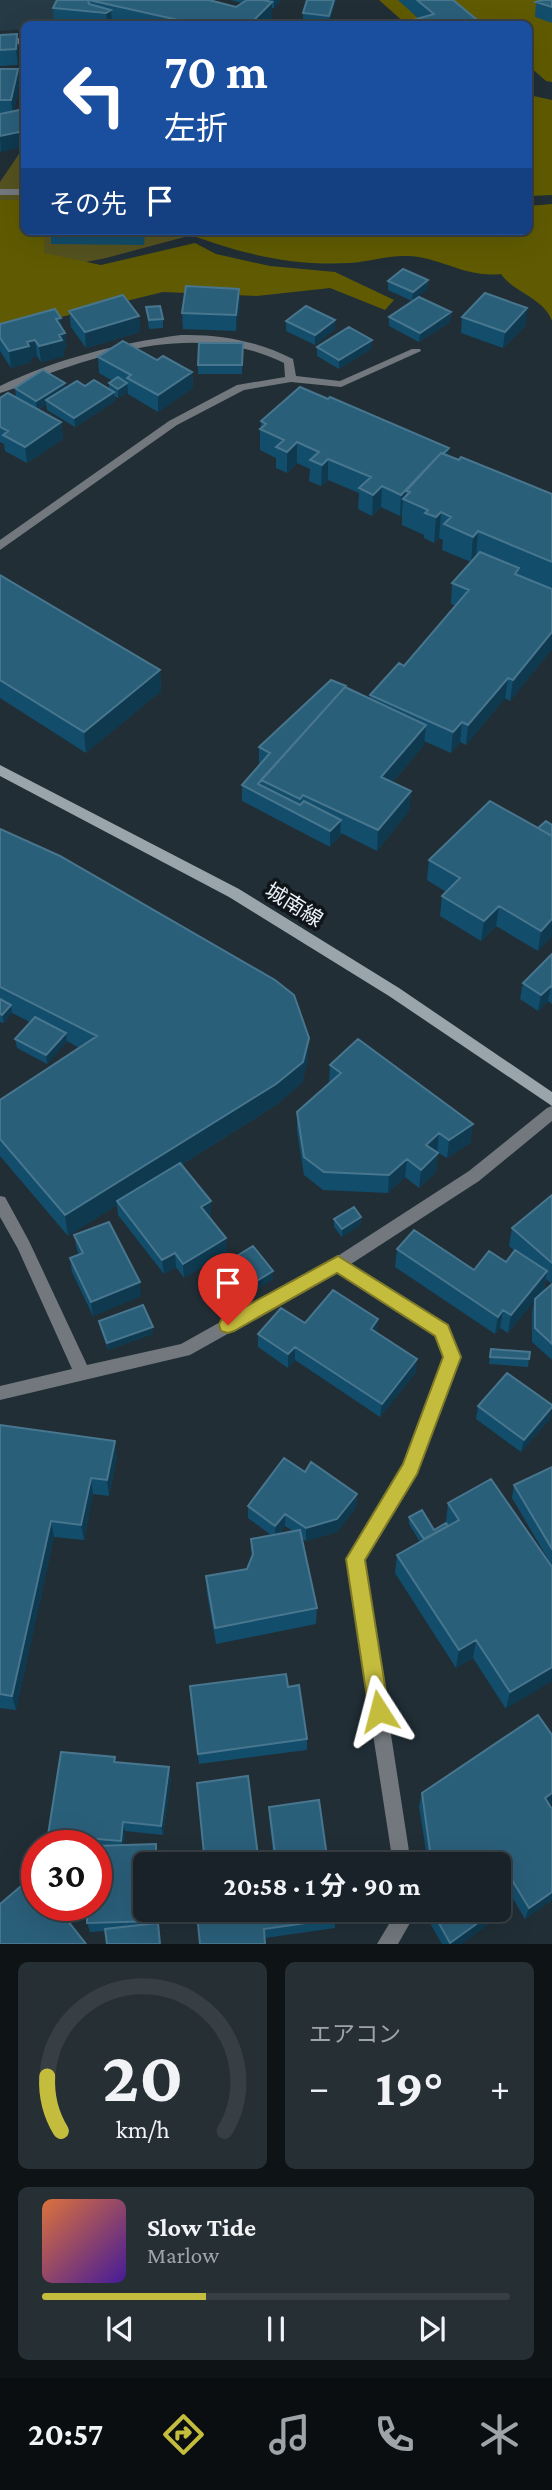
<!DOCTYPE html>
<html lang="ja">
<meta charset="utf-8">
<style>
:root{--surface:#192228;--page:#262f34;--text:#f1f3f6;--muted:#9fa4a8;--line:#373f45;--accent:#c4bc3d}
body{margin:0;font-family:"Crimson Pro","Noto Sans JP",serif;background:var(--page);color:var(--text);height:100vh;display:flex;flex-direction:column;font-size:26px;white-space:nowrap}
*{box-sizing:border-box;margin:0}
p{font-size:23px;color:var(--muted)}
.icon{flex:none;width:38px;height:38px;fill:none;stroke:currentColor;stroke-width:2;stroke-linecap:round;stroke-linejoin:round}
.map{position:relative;height:1944px;overflow:hidden}
.panel{display:flex;flex-direction:column;gap:18px;padding:18px;background:#0e1316;flex:1}
.panel>*{flex:none}
.hud{position:absolute;left:21px;top:21px;width:511px;height:214px;border-radius:10px;box-shadow:0 7px 28px #0002,0 0 0 2px var(--line);background:#1a4fa0;color:#fff;overflow:hidden}
.speed{position:absolute;left:21px;top:1830px;display:flex;gap:14px;font-size:35px;font-weight:700;text-align:center}
.speed>*{display:grid;place-content:center;width:91px;height:91px;border-radius:50%;background:var(--surface);box-shadow:0 7px 28px #0002,0 0 0 2px var(--line);line-height:1}
.speed .limit{border:10px solid #d22;background:#fff;color:#111}
.pin{position:absolute;display:grid;place-items:center;width:60px;height:60px;color:#fff;margin:-72px -30px;border-radius:50% 50% 50% 0;rotate:-45deg;box-shadow:0 0 7px #0007}
.pin .icon{rotate:45deg}
.me{position:absolute;width:77px;margin:-38px;rotate:351deg;stroke-linejoin:round;filter:drop-shadow(0 0 5px #0008)}
.turn{display:flex;align-items:center;gap:24px;height:147px;padding:0 28px;font-size:32px}
.turn .icon{width:91px;height:91px;stroke-width:2.5}
.turn b{display:block;font-size:49px;line-height:60px}
.then{display:flex;align-items:center;height:66px;padding:0 28px;background:#0003;gap:14px;font-size:26px}
.big{font-size:52px;font-weight:700;line-height:1.1}
.panel .tile{flex:1;display:flex;flex-direction:column;justify-content:center;gap:10px;min-width:0;padding:0 24px;border-radius:10px;background:var(--page)}
.panel .dial{align-items:center;gap:0}
.dial svg{height:182px;overflow:visible;fill:none;stroke:var(--line);stroke-width:7;stroke-linecap:round;text-anchor:middle}
.dial text{fill:var(--text);stroke:none}
.song{display:flex;align-items:center;gap:21px}
.cover{width:84px;height:84px;border-radius:10px;background:linear-gradient(135deg,hsl(20 70% 55%),hsl(260 70% 35%))}
.played{height:7px;border-radius:4px;background:linear-gradient(90deg,var(--accent) 35%,var(--line) 35%)}
.keys{display:flex;justify-content:space-around;direction:ltr}
.heat{display:flex;justify-content:space-between;align-items:center;font-size:38px;direction:ltr}
.panel .tiles{flex:1;display:grid;gap:18px;grid-template-columns:1fr 1fr}
.tile:last-child{grid-column:span 2}
.trip{position:absolute;left:133px;top:1852px;width:378px;height:70px;border-radius:10px;background:var(--surface);box-shadow:0 7px 28px #0002,0 0 0 2px var(--line);font-weight:700;line-height:70px;text-align:center}
.menu{display:flex;height:112px;justify-content:space-around;align-items:center;background:#0a0e10;color:var(--muted)}
.menu .icon{width:49px;height:49px}
.menu .on{color:var(--accent)}
.menu b{font-size:32px;color:var(--text)}
.map>svg:first-child{display:block}
.built{fill:#263a46}
.green{fill:#555220}
.forest{fill:#605b02}
.lines{fill:none;stroke-linecap:round;stroke-linejoin:round}
.street{fill:#72787d;fill-rule:evenodd}
.secondary{fill:#9aa4ab;fill-rule:evenodd}
.wall{fill:#124d6b;fill-rule:evenodd}
.shaded-wall{fill:#0e394f}
.building{fill:#2a5f7a;stroke:#48768e;stroke-width:2}
.route{fill:#c4bc3d;stroke:#7f7a28;stroke-width:2}
.labels{text-anchor:middle;stroke-width:7;stroke-linejoin:round;paint-order:stroke}
.street-label{font-size:21px;fill:#ebf3f9;stroke:#0f1519}
</style>
<div class="map">
<svg width="552" height="1944" viewBox="0 0 552 1944">
<rect width="100%" height="100%" fill="#212e36"/>
<path class="built" d="M0 0H213L269 16 262 24H24V29L0 31Z"/>
<path class="green" d="M24 153V231H207L106 258 0 279V182L19 154Z"/>
<path class="forest" d="M379 0H552V82L546 81 529 66 528 24H406Z
M529 95 552 100V195L529 196Z
M0 200H24V231H44V253L101 265 195 243 216 254 270 266 335 272 394 300 385 310 330 288 257 296 163 292 0 332Z
M552 204V321C544 298 514 293 501 274 465 278 441 257 407 256 388 255 368 262 349 263 289 266 236 253 181 231H528L529 206Z"/>
<g class="lines">
<path class="street" d="M24 38V44L0 45V39Z
M0 189H24V195H0Z
M181 335C220 334 257 341 293 359L296 376 340 381 412 349H420L421 351 341 387 291 382 244 390 177 425 0 550V540L169 421 237 385 285 377 284 363C207 325 121 347 45 375 30 381 15 389 0 393V386C56 359 119 343 181 335Z
M552 1106V1121L479 1181 351 1264 448 1326 460 1357 417 1473 364 1560 411 1864H393L346 1559 404 1464 444 1357 436 1336 338 1272 190 1355 0 1400V1386L72 1369 18 1249 0 1217V1196L5 1197 29 1241 87 1365 181 1344 333 1259 469 1171 547 1108Z
M398 1909H418L398 1944H377Z"/>
<path class="secondary" d="M0 765 239 889 399 988 552 1092V1106L389 996 229 897 0 776Z"/>
</g>
<path class="wall" d="M57 0H209L236 7 243 3 230 0H281L274 8H272V22L270 24H64L54 23 53 8Z
M307 0H336L329 24 303 22V13Z
M398 0H453L482 24H410V21L419 19Z
M552 0V23L535 17 536 2Z
M0 35 18 50V65L0 66Z
M0 69H18L19 85 14 111 1 152 0 150Z
M51 231H145L144 245 51 244Z
M428 280 427 289 412 301 388 290V281Z
M239 289 240 305 236 331 183 329 182 313Z
M146 307 163 319V328L149 329Z
M69 311 139 316 140 332 86 348 71 327Z
M451 312 450 322 419 342 389 326V317Z
M462 317 526 325 503 348 461 333Z
M286 321 335 329 315 345 286 331Z
M0 324 62 329 65 333 66 349 63 350 64 356 41 362 37 356 31 358V362L11 368 0 351Z
M372 340 371 349 339 369 317 356V347Z
M243 343 242 374H198V365Z
M98 357 157 360 192 372 193 388 158 412 128 394V392L118 398 114 396 115 401 75 427 47 410 46 404 38 410 61 422 63 439 27 463 5 451 4 444 0 442V398L16 397 15 388H65L85 386 109 389V383L113 381 99 373Z
M261 421 449 456 552 494V649L510 701 505 698 466 745 460 742 451 753 424 741V745L393 782 411 791 409 811 377 851 341 833 340 836 330 847 242 801V785L261 764 259 763V747L346 688 370 699V695L404 666 456 606 451 604 452 583 471 562 442 550 443 540 439 538 434 543 424 538V535L402 525V513L400 516 381 507 372 516 358 509 359 493 328 480 321 486 309 481 310 469 297 463 287 473 276 468V458L260 450V429L261 428Z
M0 575 160 670 161 691 86 753 0 698Z
M552 825V936L538 951 496 926 481 941 440 916 442 896 446 892 427 880 429 860Z
M0 829 308 1059 302 1083 276 1105 181 1165 211 1201V1215L209 1217 227 1252 184 1278 176 1267 164 1274 118 1215 117 1205 68 1236 0 1156V1100L79 1048 67 1041 47 1064 17 1048 15 1039 30 1022 12 1013 4 1023 0 1022Z
M552 954V1004L548 1001 538 1011 520 999 523 983Z
M330 1065 473 1124 470 1143 447 1158 437 1152H436L438 1153 436 1172 419 1188 405 1177 388 1193 323 1190 304 1175 297 1131V1112L329 1084Z
M552 1195V1284L546 1279 544 1289 539 1295 552 1284V1360L532 1342V1312L534 1301 508 1333 500 1328 495 1334 395 1267 397 1249 474 1270 506 1262 515 1251 509 1246 512 1228Z
M361 1217 360 1225 342 1237 334 1227V1219Z
M74 1235 141 1296 93 1316 72 1272 70 1258 79 1255 77 1250Z
M214 1270 273 1271V1279L234 1303 214 1278Z
M99 1321 153 1327V1334L108 1350 100 1328Z
M305 1323 377 1332 416 1372 380 1417 295 1360 288 1368 258 1347V1334Z
M491 1349 529 1359 528 1367 489 1364Z
M552 1405 550 1419 521 1452 476 1419 478 1406Z
M0 1425 117 1457 109 1496 93 1494 84 1540 54 1537 16 1710 0 1708Z
M552 1467V1566L512 1498 514 1485Z
M305 1472 357 1494 356 1507 337 1532 306 1541 301 1538 317 1608 316 1624 216 1644 207 1593 206 1576 247 1569 252 1558 251 1539 271 1535 248 1518V1506ZM285 1526 293 1531 279 1534Z
M448 1503 552 1567 506 1709 473 1658 456 1668 395 1573 397 1555 420 1542 409 1524V1517L434 1530 446 1523Z
M190 1686 288 1687 307 1739V1750L199 1764Z
M115 1757 116 1762 171 1778 163 1835 125 1831 124 1845 156 1844 158 1854 145 1909H171V1920L158 1919V1925L106 1931 90 1932 87 1923V1916H81L78 1907 96 1846H71L51 1844 48 1835Z
M422 1793 549 1805 552 1900 525 1919 500 1877H499V1864H428L419 1806Z
M269 1807 328 1864 274 1862 269 1817Z
M423 1909H499L497 1918 461 1944H442L423 1911Z
M197 1914 335 1919V1928L265 1938Z"/>
<path class="shaded-wall" d="M274 0H281L274 8Z
M334 0H336L329 24V16Z
M272 2V22L270 24H250Z
M111 10 112 24H107L106 13Z
M17 34 18 50V65L16 49Z
M18 69 19 85 13 116 11 100Z
M24 131V147L1 152 0 136Z
M428 280 427 289 412 301 413 292Z
M239 289 240 305 236 331V315Z
M527 308 526 325 503 348 505 332Z
M451 312 450 322 419 342 420 333Z
M139 316 140 332 86 348 85 332Z
M61 318 62 334 65 333 66 349 63 350 64 356 41 362 39 346 56 319Z
M335 320V329L315 345V335Z
M35 340 37 356 31 358V362L11 368 9 351 27 342Z
M372 340 371 349 339 369V360Z
M192 372 193 388 158 412V395Z
M65 383 66 392 46 400V404L37 410 36 401Z
M127 383 128 392 118 398V389Z
M114 392 115 401 75 427 74 418Z
M61 422 63 439 27 463 25 447Z
M297 442V463L287 473V452Z
M449 448 448 468 406 491 405 500 403 499 402 513 400 516 401 495Z
M328 459V480L321 486 322 465Z
M382 486 381 507 372 516 373 495Z
M441 512 439 538 434 543 436 517Z
M478 531 476 557 471 563 473 537Z
M552 632V649L510 701 513 680Z
M160 670 161 691 86 753 84 732Z
M508 678 505 698 466 745 468 725Z
M462 722 460 742 451 753 453 732Z
M426 725 424 745 380 797 381 777Z
M411 791 409 811 377 851 378 830Z
M341 820 340 836 330 847V831Z
M499 906 496 926 481 941 484 921Z
M552 919V936L538 951 541 931Z
M551 986 548 1001 538 1011 541 995Z
M11 1005 12 1013 4 1023 2 1015Z
M66 1033 67 1042 47 1064 46 1055Z
M309 1038 308 1059 302 1083 276 1105 119 1204 117 1201V1205L68 1236 65 1215Z
M473 1124 470 1143 447 1158 449 1140Z
M439 1133 437 1152 425 1163 426 1145Z
M438 1153 436 1172 419 1188 421 1170Z
M407 1159 405 1177 388 1193 389 1175Z
M211 1201V1215L202 1221 201 1207Z
M361 1217 360 1225 342 1237V1229Z
M226 1238 227 1252 184 1278 183 1264Z
M175 1253 176 1267 164 1274 162 1260Z
M273 1271V1279L234 1303V1295Z
M547 1271 544 1289 508 1333 511 1315Z
M140 1282 141 1296 93 1316 91 1302Z
M503 1310 500 1328 495 1334 498 1317Z
M378 1319 377 1332 371 1329Z
M153 1327V1334L108 1350 107 1343Z
M295 1347V1360L288 1368V1354Z
M417 1359 416 1372 380 1417 382 1404Z
M552 1407 550 1419 521 1452 524 1440Z
M115 1441 117 1457 109 1496 107 1480Z
M91 1478 93 1494 84 1540 81 1525Z
M357 1494 356 1507 337 1532 306 1541V1528Z
M285 1514V1526L275 1539V1526Z
M51 1521 54 1537 16 1710 12 1696Z
M476 1640 473 1658 456 1668 459 1650Z
M552 1667V1681L506 1709 510 1692Z
M169 1767 171 1778 163 1835 161 1826Z
M552 1793V1803L540 1811 545 1798Z
M123 1822 125 1831 123 1851 121 1841Z
M503 1865 500 1877H499V1868Z
M552 1892V1900L525 1919 529 1908Z
M501 1907 497 1918 461 1944H450Z"/>
<path class="building" d="M57 0H88L89 4 111 10 106 13 53 8Z
M89 0H209L236 7 247 0H263L272 2 250 24H196Z
M307 0H334L329 16 303 13Z
M417 0H453L482 24H413L410 21 434 14Z
M543 0H552V7L536 2Z
M17 34 16 49 0 50V35Z
M0 69H18L11 100H0Z
M24 109V131L0 136V114Z
M51 231H144L143 235H50Z
M403 269 428 280 413 292 388 281Z
M186 286 239 289 236 315 182 313Z
M485 293 527 308 505 332 462 317Z
M123 295 139 316 85 332 69 311Z
M419 297 451 312 420 333 389 317Z
M160 306 163 319 149 320 146 307Z
M306 306 335 320 315 335 286 321Z
M55 309 61 318 56 319 65 333 59 335 62 340 39 346 35 340 27 342 29 346 9 351 0 338V324Z
M349 327 372 340 339 360 317 347Z
M123 341 157 360 163 356 192 372 158 395 127 378 131 375 98 357Z
M199 343H243L242 365H198Z
M43 370 65 383 36 401 15 388Z
M118 377 127 383 118 389 109 383Z
M94 380 114 392 74 418 46 400 77 381 85 386Z
M300 387 328 399 330 397 449 448 443 454 441 453 401 495 382 486 373 495 359 488 371 477 328 459 322 465 310 460 319 452 297 442 287 452 276 447 284 440 260 429 266 424 261 421Z
M8 393 61 422 25 447 3 435 8 431 0 427V398Z
M441 453 459 460 461 457 552 494V562L478 531 473 537 444 524 451 517 441 512 436 517 425 513 428 510 403 499 410 492 406 491Z
M480 552 519 568 515 574 552 589V632L513 680 508 678 468 725 462 722 453 732 370 695 399 663 404 666 469 590 452 583Z
M0 575 160 670 84 732 0 680Z
M331 680 346 686 258 784 300 805 304 801 341 820 330 831 242 785 270 753 259 747Z
M345 687 426 725 381 777 411 791 378 830 303 795 300 799 261 780Z
M490 801 552 836V919L541 931 499 906 484 921 442 896 460 878 429 860Z
M546 821 552 825V836L538 828Z
M0 829 60 856 275 980 294 995 309 1038 303 1062 276 1084 65 1215 0 1139V1100L97 1036 0 987Z
M552 954V987L551 986 541 995 523 983Z
M0 999 11 1005 2 1015 0 1014Z
M35 1017 66 1033 46 1055 15 1039Z
M358 1039 473 1124 449 1140 439 1133 426 1145 438 1153 421 1170 407 1159 389 1175 324 1172 304 1157 297 1112 341 1073 330 1065Z
M180 1163 211 1201 201 1207 226 1238 183 1264 175 1253 162 1260 117 1201Z
M552 1195V1263L512 1228Z
M354 1207 361 1217 342 1229 334 1219Z
M109 1222 140 1282 91 1302 70 1258 83 1253 74 1235Z
M414 1230 474 1270 489 1251 506 1262 515 1250 547 1271 511 1315 503 1310 498 1317 397 1249Z
M253 1246 273 1271 234 1295 214 1270Z
M552 1284V1344L535 1328V1299Z
M333 1290 378 1319 371 1329 417 1359 382 1404 295 1347 288 1354 258 1334 281 1308 305 1323Z
M143 1305 153 1327 107 1343 99 1321Z
M491 1349 530 1352 529 1359 490 1357Z
M507 1373 552 1405V1407L524 1440 478 1406Z
M0 1425 115 1441 107 1480 91 1478 81 1525 51 1521 12 1696 0 1694Z
M284 1458 305 1472 311 1462 357 1494 337 1519 306 1528 285 1514 275 1526 248 1506Z
M552 1467V1549L514 1485Z
M491 1479 552 1567V1667L510 1692 476 1640 459 1650 397 1555 459 1520 448 1503Z
M422 1510 434 1530 446 1523 448 1526 424 1539 409 1517Z
M300 1530 317 1608 215 1628 206 1576 247 1569 253 1554 251 1539Z
M286 1674 288 1687 299 1685 307 1739 198 1754 190 1686Z
M538 1715 552 1735V1793L545 1798 552 1809V1892L529 1908 503 1865 499 1868V1864H438L430 1851 422 1793Z
M61 1752 115 1757 114 1762 169 1767 161 1826 123 1822 121 1841 48 1835Z
M248 1776 259 1864H205L197 1783Z
M319 1800 328 1864H259L276 1862 269 1807Z
M156 1844V1864H145V1909H169V1911L157 1910V1921L87 1923V1907H78L79 1906H96V1846Z
M33 1876 37 1881V1906H56L86 1944H0V1904Z
M210 1909H334L335 1919 264 1929 265 1944H200L197 1914 210 1913Z
M431 1909H497L450 1943Z
M158 1923 160 1944H107L105 1929Z"/>
<path class="route" d="M338 1256 448 1325 461 1357 417 1474 365 1560 389 1711 386 1718 379 1721 372 1718 369 1711 346 1559 403 1464 443 1357 435 1336 337 1273 234 1331 228 1333 221 1331 219 1325 221 1320Z"/>
<g class="labels">
<g class="street-label">
<text transform="translate(294 905) rotate(32)" y="7">城南線</text>
</g>
</g>
</svg>
<div class="speed"><div class="limit">30</div></div>
<div class="pin" style="left:228px;top:1325px;background:#d93025"><svg class="icon" aria-label="arrive" viewBox="0 0 24 24"><path d="M6 21V4h12l-3 4 3 4H6"/></svg></div>
<svg class="me" style="left:379px;top:1711px" viewBox="-20 -20 40 40"><path d="M0-17L14 15 0 8-14 15z" fill="#c4bc3d" stroke="#fff" stroke-width="4"/></svg>
<div class="trip">20:58 · 1 分 · 90 m</div>
<div class="hud">
<div class="turn"><svg class="icon" aria-label="left" viewBox="0 0 24 24"><path d="M17 20v-9H6M10 6l-5 5 5 5"/></svg><div><b>70 m</b>左折</div></div>
<div class="then">その先<svg class="icon" aria-label="arrive" viewBox="0 0 24 24"><path d="M6 21V4h12l-3 4 3 4H6"/></svg></div>
</div>
</div>
<section class="panel">
<div class="tiles">
<div class="tile dial"><svg viewBox="0 0 100 80">
<path d="M14 69A42 42 0 1 1 86 69"/>
<path d="M14 69A42 42 0 0 1 8 45" stroke="#c4bc3d"/>
<text x="50" y="56" font-size="32" font-weight="700">20</text>
<text x="50" y="72" font-size="11">km/h</text>
</svg></div>
<div class="tile"><p>エアコン</p>
<div class="heat"><a>−</a><b class="big">19°</b><a>+</a></div>
</div>
<div class="tile">
<div class="song"><i class="cover"></i><div><b>Slow Tide</b><p>Marlow</p></div></div>
<div class="played"></div>
<div class="keys"><svg class="icon" aria-label="previous" viewBox="0 0 24 24"><path d="M18 5L8 12l10 7zM5 5v14"/></svg><svg class="icon" aria-label="pause" viewBox="0 0 24 24"><path d="M8 5v14M16 5v14"/></svg><svg class="icon" aria-label="next" viewBox="0 0 24 24"><path d="M6 5l10 7-10 7zM19 5v14"/></svg></div>
</div>
</div>
</section>
<nav class="menu">
<b>20:57</b>
<svg class="icon on" aria-label="directions" viewBox="0 0 24 24"><path d="M12 3l9 9-9 9-9-9zM9 14v-3h6M13 9l2 2-2 2"/></svg>
<svg class="icon" aria-label="music" viewBox="0 0 24 24"><path d="M9 18V5l10-2v13"/><circle cx="6" cy="18" r="3"/><circle cx="16" cy="16" r="3"/></svg>
<svg class="icon" aria-label="phone" viewBox="0 0 24 24"><path d="M5 4h4l2 5-3 2q2 4 5 5l2-3 5 2v4C11 20 4 13 5 4z"/></svg>
<svg class="icon" aria-label="climate" viewBox="0 0 24 24"><path d="M12 3v18M4 7l16 10M4 17L20 7"/></svg>
</nav>
